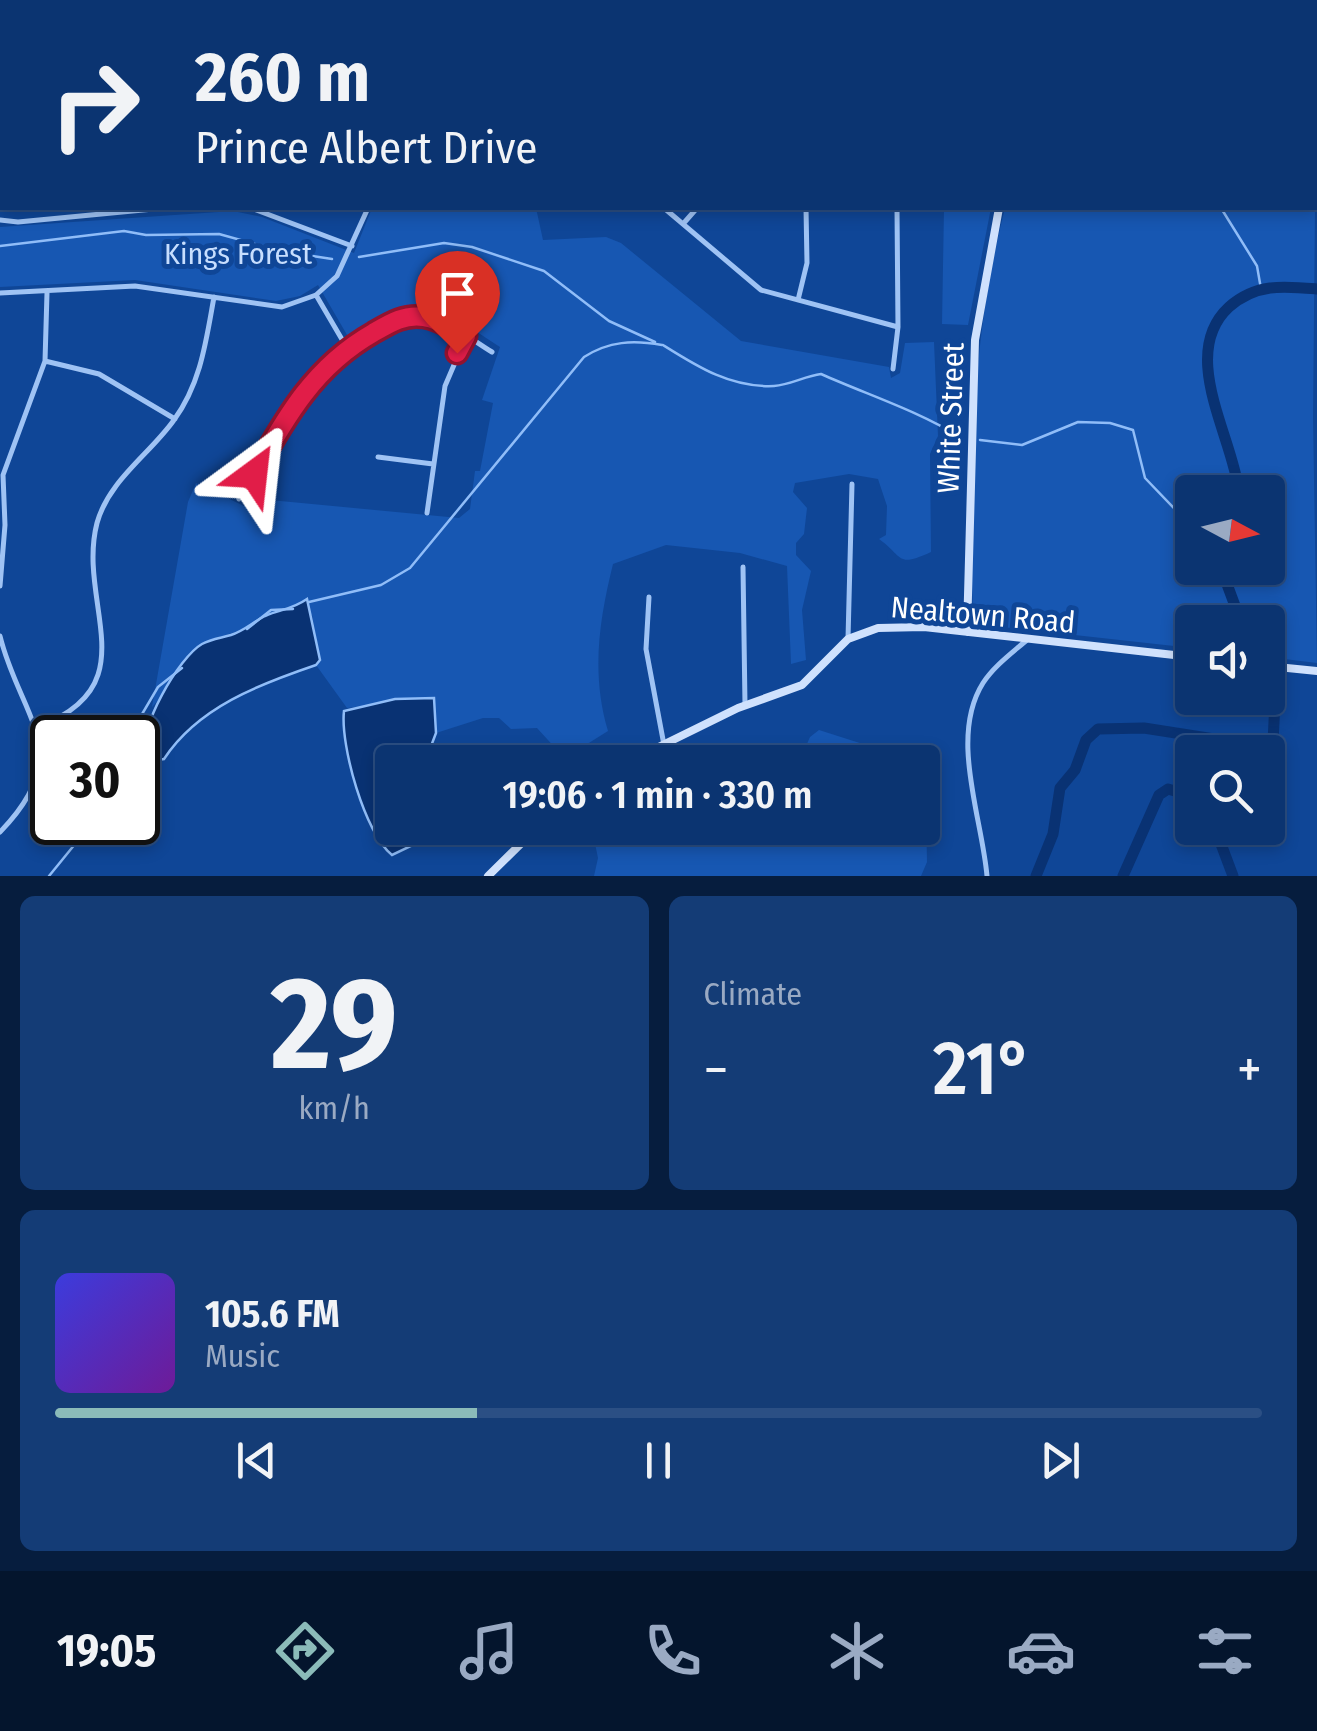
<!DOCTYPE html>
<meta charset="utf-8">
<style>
:root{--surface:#0b3471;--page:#143c76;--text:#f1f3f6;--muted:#9aaac3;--line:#2b4f84;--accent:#8bbbb9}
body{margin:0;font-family:"Fira Sans Condensed",sans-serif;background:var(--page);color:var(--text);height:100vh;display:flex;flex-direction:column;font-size:38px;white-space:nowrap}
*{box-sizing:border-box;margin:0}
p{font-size:32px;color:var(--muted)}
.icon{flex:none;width:55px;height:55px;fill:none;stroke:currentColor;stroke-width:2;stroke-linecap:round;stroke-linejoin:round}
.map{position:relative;height:876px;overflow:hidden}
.details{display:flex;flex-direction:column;gap:20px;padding:20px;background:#061d3e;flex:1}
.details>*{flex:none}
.guide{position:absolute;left:0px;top:0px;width:1318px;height:210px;box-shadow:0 5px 15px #0003,0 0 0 2px var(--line);background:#0b3471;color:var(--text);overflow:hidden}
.needle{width:65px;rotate:97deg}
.controls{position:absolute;left:1175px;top:475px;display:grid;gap:20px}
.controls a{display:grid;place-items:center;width:110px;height:110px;border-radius:10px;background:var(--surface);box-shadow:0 5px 15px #0003,0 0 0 2px var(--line);font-size:50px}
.speed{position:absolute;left:30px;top:715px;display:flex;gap:20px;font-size:50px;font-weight:700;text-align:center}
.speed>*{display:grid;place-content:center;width:130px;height:130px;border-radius:50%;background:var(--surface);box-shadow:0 5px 15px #0003,0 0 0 2px var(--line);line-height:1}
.speed .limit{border:5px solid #111;border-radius:15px;background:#fff;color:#111}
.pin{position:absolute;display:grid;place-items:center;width:85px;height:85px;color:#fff;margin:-102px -42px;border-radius:50% 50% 50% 0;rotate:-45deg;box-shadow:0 0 10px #0007}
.pin .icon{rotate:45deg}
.me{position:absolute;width:110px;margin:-55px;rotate:30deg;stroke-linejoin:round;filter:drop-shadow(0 0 8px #0008)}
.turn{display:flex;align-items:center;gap:35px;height:210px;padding:0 30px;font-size:45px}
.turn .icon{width:130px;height:130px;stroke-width:2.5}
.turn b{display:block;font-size:70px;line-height:85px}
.big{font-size:75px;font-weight:600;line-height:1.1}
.details .card{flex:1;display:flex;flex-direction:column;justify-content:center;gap:15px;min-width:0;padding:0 35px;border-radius:15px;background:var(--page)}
.details .dial{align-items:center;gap:0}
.dial b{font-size:130px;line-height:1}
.song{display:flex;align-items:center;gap:30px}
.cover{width:120px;height:120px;border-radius:15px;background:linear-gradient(135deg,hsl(240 70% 55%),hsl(280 70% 35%))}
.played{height:10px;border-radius:5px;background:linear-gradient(90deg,var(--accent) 35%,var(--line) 35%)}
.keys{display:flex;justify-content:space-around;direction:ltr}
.heat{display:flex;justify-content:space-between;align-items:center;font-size:55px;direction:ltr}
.details .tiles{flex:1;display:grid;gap:20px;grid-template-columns:1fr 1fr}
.card:last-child{grid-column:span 2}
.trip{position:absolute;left:375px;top:745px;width:565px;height:100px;border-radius:10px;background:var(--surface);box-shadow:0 5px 15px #0003,0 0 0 2px var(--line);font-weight:600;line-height:100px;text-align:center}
.menu{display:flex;height:160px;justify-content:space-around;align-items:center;background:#04152d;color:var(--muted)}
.menu .icon{width:70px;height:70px}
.menu .active{color:var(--accent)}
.menu b{font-size:45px;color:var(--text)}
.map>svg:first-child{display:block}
.green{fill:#1757b2;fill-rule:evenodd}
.water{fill:#093273;stroke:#90bdf8;stroke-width:2.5}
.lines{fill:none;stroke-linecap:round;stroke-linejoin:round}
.stream{stroke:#90bdf8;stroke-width:2.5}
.river{stroke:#093273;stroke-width:11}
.street{stroke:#9fc3f4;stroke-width:5}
.secondary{stroke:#cfe1fd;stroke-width:8}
.route-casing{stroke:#92132f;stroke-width:25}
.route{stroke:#e11d48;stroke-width:18}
.labels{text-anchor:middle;stroke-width:10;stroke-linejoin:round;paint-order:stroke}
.park-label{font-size:30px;fill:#c7defe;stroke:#0f4697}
.street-label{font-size:30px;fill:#fff;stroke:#0f4697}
</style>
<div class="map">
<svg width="1317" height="876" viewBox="0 0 1317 876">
<rect width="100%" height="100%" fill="#0f4697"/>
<path class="green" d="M1059 0H1317L1313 417 1317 663 1268 657V622H1192V648L985 625 973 615C968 479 971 339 1005 208H1315V2ZM1192 492H1268V568H1192Z
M372 208H536L543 240 606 237 621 243 741 341 889 367 891 378 900 373 905 343 934 342 938 436 930 454 931 552C896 568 904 557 879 539L886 535 887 506 878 479 849 474 795 483 793 492 807 508 804 534 796 543V555L811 571 802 610 806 660 791 664 787 566 740 553 666 545 613 564C599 621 591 674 608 731L584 746 592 762H568L537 728 511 729 499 718H483L436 733 433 698 347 708 316 665 320 659 312 615 266 616 248 628 213 639 190 654 167 691 152 707 188 502 196 483 244 506 249 498 459 518 470 509 475 471H480L493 403 482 400 500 347C473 330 431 296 397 312 383 318 367 335 350 340L318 285 300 296 276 301 135 280 0 287V227L233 211 262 217 354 253Z
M944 208H991L968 325 942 324Z
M819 730 891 753 925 751 927 862 921 876H594L598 858 593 834 607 828H922V762H799L810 737Z"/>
<path class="water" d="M307 599 320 660 316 665C260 684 198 707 164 759L150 761 145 756C137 730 179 657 202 644 211 639 221 638 231 635 244 631 253 622 265 616 281 609 291 610 307 599Z
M434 698 436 733 425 762H392V828H414L411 846 392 855C365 834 340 745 344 711L395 699Z"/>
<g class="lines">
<path class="stream" d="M946 2 948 0
M1221 208 1257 266 1261 289
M0 246 124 231 146 235 219 234 280 251 332 259
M359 257 444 243 472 247 544 271 609 321 655 342
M663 345C698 367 731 388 774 386 790 385 805 376 821 374 868 395 916 410 960 437
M980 440 1022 445 1078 422 1110 423 1133 430 1145 478 1192 527
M309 602 381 585 410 568 584 357C609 341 633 340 662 345
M247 629 271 610 293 609
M128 738 158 687 182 668
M49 876 93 822"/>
<path class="river" d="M1239 492C1233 437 1178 354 1229 307 1256 283 1284 286 1317 289
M1221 568 1241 622
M1215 828 1233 876
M1036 876 1053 834 1060 788 1075 770 1086 740 1098 729 1144 728 1265 747 1273 742 1275 702 1268 682
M1123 876 1159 795 1168 789 1192 796"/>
<path class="street" d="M78 0V2
M888 0 890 2
M272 2V0
M586 2V0
M676 2 678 0
M793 2 795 0
M0 28H2
M251 208 352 246
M664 208 761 290 898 327
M0 220 18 222 164 208
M683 224 697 208
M0 293 135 286 282 307 316 295 337 276 368 208
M316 295 347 348
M798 300 807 263 806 208
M45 361 99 374 175 419
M893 369 898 327 897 208
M378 457 433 464
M239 499C276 434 306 371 373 333 390 323 404 314 424 317 447 319 472 340 492 352
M427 513 445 386 466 337
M743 567 745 705
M0 586 5 525 3 475 45 361 47 293
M649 597 646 649 664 745
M0 636C20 718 78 752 0 832
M848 639 852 484
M38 727C150 685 76 604 97 523 109 480 150 454 174 420 201 383 206 341 214 297
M987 876C982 817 949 737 983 683 994 666 1012 653 1028 639"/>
<path class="secondary" d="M1049 2 1050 0
M967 632 975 340 999 208
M1268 666 1317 671
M628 762 738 708 802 685 848 639 878 628 924 627 1192 657
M488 876 537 828"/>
</g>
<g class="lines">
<defs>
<path id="route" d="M254 474C286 416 315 366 373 333 390 323 404 314 424 317 439 319 453 329 466 336L457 353"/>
</defs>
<use href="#route" class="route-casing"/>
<use href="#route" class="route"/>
</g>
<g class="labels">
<g class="park-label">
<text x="238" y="264">Kings Forest</text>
</g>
<g class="street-label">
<text transform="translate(951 418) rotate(-88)" y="10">White Street</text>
<text transform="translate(983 615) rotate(5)" y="10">Nealtown Road</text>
</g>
</g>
</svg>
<div class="controls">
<a><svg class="needle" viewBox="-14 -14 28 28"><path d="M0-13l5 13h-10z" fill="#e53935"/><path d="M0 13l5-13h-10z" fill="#9aaac3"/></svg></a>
<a><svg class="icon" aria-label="sound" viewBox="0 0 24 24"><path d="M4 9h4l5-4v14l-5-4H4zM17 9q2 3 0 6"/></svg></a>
<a><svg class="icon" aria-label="search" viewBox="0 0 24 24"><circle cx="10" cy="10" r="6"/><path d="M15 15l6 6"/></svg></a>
</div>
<div class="speed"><div class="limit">30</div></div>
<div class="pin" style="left:457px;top:353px;background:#d93025"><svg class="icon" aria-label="arrive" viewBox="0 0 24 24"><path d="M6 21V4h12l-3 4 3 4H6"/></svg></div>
<svg class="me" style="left:254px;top:474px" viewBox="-20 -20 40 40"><path d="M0-17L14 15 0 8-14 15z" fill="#e11d48" stroke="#fff" stroke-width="4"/></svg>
<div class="trip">19:06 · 1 min · 330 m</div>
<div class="guide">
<div class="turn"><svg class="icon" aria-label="right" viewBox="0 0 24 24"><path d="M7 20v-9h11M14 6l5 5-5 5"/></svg><div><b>260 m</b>Prince Albert Drive</div></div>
</div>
</div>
<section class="details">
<div class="tiles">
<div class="card dial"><b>29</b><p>km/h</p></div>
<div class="card"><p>Climate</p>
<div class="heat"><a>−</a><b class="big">21°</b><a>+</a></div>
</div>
<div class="card">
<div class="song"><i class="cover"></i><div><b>105.6 FM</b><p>Music</p></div></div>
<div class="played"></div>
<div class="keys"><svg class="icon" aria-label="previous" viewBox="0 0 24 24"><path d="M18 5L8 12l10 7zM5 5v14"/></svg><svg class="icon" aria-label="pause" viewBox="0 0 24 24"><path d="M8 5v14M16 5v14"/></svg><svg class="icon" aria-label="next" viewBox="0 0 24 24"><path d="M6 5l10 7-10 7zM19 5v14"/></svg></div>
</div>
</div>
</section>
<nav class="menu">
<b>19:05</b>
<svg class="icon active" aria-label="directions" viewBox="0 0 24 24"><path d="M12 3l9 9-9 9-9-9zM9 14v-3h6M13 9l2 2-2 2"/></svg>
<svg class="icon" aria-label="music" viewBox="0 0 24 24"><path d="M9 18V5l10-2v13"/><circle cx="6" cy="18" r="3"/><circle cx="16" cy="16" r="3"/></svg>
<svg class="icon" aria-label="phone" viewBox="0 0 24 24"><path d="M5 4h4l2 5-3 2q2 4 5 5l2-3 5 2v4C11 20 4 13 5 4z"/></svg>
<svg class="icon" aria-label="climate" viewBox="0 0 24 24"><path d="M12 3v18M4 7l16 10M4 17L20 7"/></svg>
<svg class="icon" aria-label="car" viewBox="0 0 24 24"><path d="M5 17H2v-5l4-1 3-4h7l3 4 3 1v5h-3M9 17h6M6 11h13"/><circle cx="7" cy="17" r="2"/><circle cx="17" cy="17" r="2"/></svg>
<svg class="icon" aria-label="filters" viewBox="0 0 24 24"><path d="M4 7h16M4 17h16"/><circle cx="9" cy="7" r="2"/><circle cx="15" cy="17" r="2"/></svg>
</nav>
